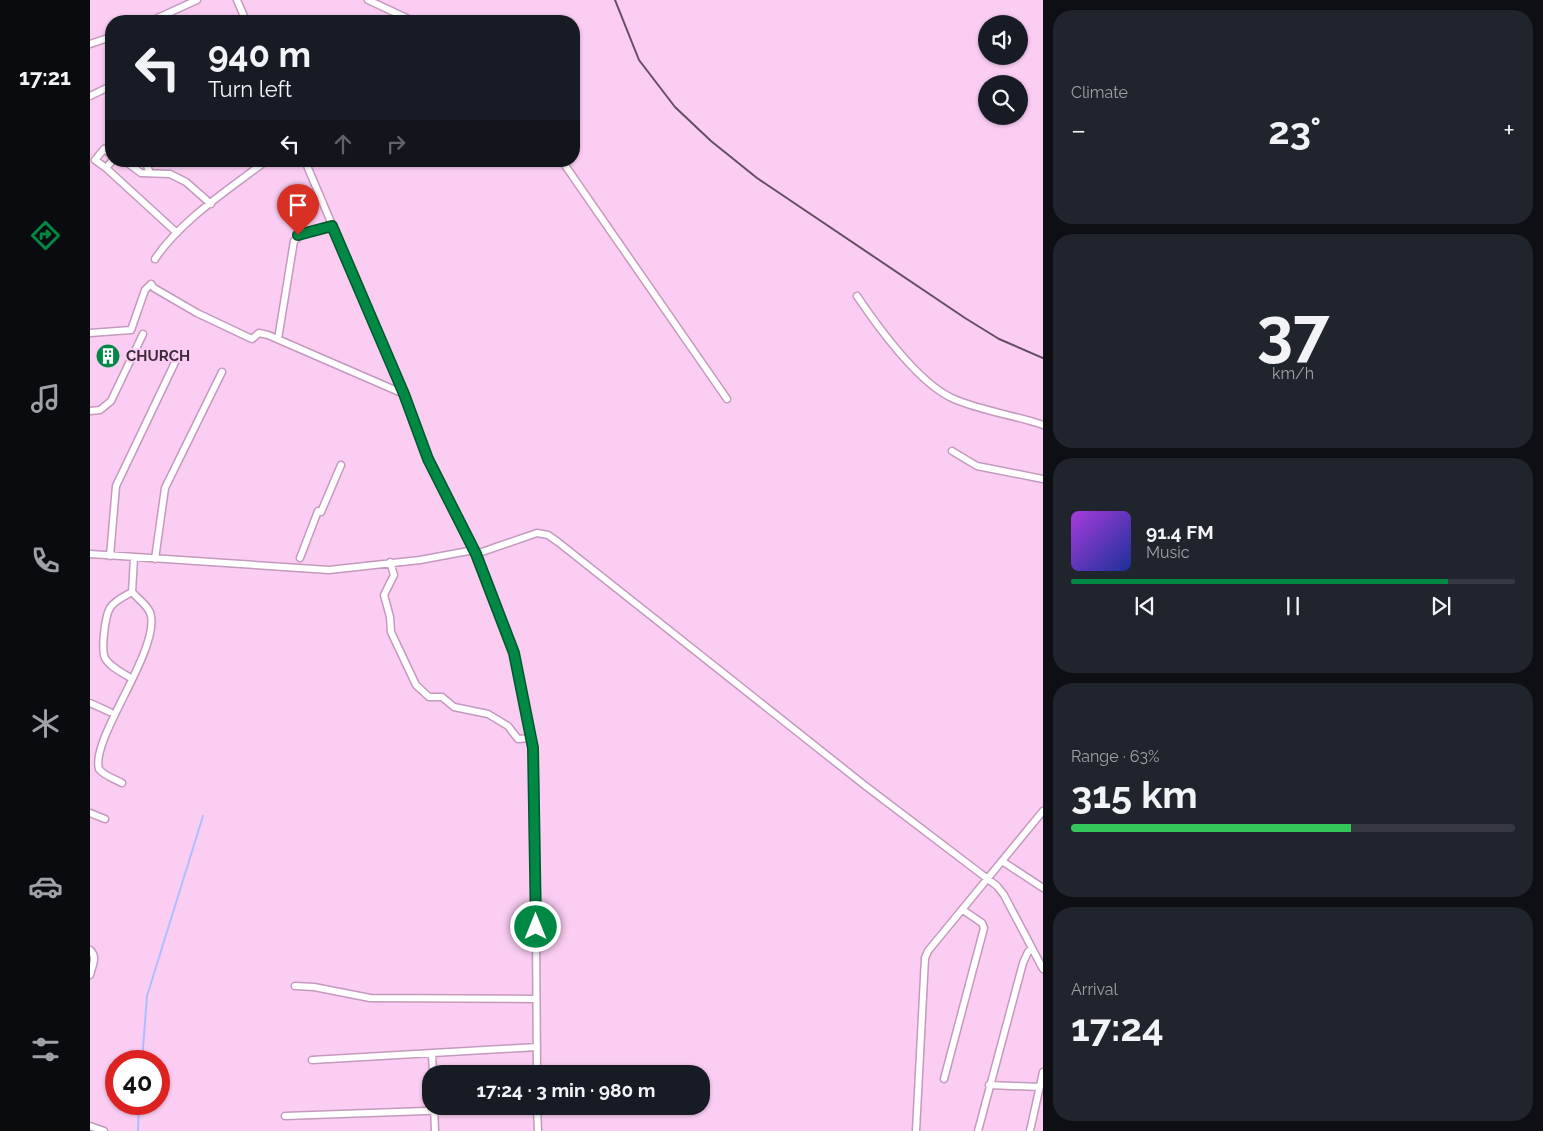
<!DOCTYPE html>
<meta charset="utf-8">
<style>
:root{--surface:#171b24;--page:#20242c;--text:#f1f3f6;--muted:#9ea1a6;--line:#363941;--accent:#018844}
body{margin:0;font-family:Raleway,sans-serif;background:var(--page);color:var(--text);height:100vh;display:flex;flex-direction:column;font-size:19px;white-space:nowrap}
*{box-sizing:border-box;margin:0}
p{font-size:16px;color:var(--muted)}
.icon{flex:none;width:28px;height:28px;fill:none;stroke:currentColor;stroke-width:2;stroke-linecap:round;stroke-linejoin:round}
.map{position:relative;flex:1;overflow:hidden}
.panel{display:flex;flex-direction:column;gap:10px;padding:10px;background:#0d0f14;width:500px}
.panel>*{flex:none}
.banner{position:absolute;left:15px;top:15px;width:475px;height:152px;border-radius:20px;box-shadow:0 1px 4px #0004;background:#171b24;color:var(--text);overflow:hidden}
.tools{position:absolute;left:888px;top:15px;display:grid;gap:10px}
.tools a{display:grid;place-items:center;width:50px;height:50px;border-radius:50%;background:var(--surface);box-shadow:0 1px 4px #0004;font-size:25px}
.speed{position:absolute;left:15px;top:1050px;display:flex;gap:10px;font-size:25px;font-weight:700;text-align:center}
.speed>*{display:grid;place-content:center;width:65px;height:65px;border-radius:50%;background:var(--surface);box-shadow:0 1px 4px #0004;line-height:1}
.speed .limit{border:8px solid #d22;background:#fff;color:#111}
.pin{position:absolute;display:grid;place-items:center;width:42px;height:42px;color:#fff;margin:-51px -21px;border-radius:50% 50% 50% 0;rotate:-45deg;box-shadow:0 0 5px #0007}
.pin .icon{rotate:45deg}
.me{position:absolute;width:55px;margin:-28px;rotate:0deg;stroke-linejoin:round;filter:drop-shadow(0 0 4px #0008)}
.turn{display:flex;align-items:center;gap:18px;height:105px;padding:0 20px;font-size:22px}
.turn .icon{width:65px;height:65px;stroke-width:2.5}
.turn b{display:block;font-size:35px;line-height:42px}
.lanes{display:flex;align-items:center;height:48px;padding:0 20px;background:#0003;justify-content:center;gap:25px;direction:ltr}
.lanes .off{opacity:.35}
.big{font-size:38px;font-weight:700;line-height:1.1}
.panel .widget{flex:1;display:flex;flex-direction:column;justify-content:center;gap:8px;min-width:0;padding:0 18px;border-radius:20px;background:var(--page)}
.panel .dial{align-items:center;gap:0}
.dial b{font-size:65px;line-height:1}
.song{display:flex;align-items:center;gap:15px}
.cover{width:60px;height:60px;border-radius:8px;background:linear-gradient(135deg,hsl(280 70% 55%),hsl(230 70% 35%))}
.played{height:5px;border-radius:2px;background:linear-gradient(90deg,var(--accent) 85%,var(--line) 85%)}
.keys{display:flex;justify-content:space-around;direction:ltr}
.heat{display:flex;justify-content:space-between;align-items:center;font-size:28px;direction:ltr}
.charge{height:8px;border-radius:4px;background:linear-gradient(90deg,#34c759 63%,var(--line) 0)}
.trip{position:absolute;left:332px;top:1065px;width:288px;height:50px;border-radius:20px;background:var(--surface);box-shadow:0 1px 4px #0004;font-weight:700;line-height:50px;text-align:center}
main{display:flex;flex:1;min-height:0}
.tab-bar{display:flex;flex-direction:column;width:90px;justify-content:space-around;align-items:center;background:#090b0e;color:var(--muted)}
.tab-bar .icon{width:35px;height:35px}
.tab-bar .selected{color:var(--accent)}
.tab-bar b{font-size:22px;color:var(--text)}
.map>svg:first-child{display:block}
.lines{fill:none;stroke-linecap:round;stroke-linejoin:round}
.stream{stroke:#adbefe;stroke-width:2}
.minor-casing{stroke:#c499bd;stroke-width:9}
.minor{stroke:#fff;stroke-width:6}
.rail{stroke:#664e62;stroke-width:2}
.route-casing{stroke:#01582c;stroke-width:12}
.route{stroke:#018844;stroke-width:9}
.labels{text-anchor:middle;stroke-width:4;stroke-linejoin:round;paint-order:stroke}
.poi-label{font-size:15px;font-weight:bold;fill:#3d2b3a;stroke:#fbcdf3;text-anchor:start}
</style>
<main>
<nav class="tab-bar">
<b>17:21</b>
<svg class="icon selected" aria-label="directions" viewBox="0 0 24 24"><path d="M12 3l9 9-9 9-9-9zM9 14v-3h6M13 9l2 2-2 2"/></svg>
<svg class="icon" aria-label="music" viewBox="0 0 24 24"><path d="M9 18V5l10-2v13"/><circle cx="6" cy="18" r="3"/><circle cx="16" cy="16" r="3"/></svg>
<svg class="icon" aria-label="phone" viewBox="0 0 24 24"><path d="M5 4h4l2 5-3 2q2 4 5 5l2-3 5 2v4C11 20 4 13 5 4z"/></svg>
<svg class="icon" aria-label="climate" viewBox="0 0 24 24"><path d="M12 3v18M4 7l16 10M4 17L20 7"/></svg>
<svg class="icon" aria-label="car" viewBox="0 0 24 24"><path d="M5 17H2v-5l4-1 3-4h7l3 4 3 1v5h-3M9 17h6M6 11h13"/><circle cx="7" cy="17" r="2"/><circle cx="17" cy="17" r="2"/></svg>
<svg class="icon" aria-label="filters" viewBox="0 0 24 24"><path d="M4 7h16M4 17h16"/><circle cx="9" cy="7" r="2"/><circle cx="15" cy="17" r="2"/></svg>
</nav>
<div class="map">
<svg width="953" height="1131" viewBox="0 0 953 1131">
<rect width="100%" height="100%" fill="#fbcdf3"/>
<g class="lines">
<path class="stream" d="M52 1061 57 996 113 816
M48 1131 49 1104"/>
<defs>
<path id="minor" d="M147 0 156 21
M278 0 323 21
M61 21 107 0
M0 44 21 37
M0 96 21 86
M21 154 14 149 5 160 16 168 22 161
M35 161 51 173 80 174 96 182 121 204
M55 161 60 173
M215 161 314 394 338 459 386 554 424 653 442 738 445 785 447 1074
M472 161 637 399
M16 168 87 233
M65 259C90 221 139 189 176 161
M767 296C788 327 829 384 864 399 892 411 924 415 953 425
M0 333 41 330 55 290 61 284 64 288 107 313 162 339 169 333 178 335 314 394
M188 339 204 241 214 233 242 226
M0 411 10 410 21 401 53 334
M862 451 887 466 953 479
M231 512 251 465
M0 554 239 570 330 560 384 550
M386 554 447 533 458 535 468 542 773 784 907 886 914 895 953 969
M20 556 26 486 89 354
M210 558 228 511
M65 559 75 488 132 372
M300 562 304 575 294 595 300 617 301 632 326 685 339 697H352L364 707 398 714 418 726 428 739 442 738
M39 677C31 672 19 666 15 658 11 649 15 616 20 608 25 600 35 596 42 592
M0 703 20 712
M32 783C25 779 14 776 9 769 0 740 68 653 61 616 60 607 48 599 42 592L44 558
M0 813 15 819
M912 861 953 888
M0 950C8 957 2 966 0 975
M205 986 224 987 280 998 446 999
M342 1054 343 1074
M222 1060 447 1047
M854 1079 894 928 892 923 873 910
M899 1085 950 1087
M344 1106 345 1131
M447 1106 448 1131
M195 1116 447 1107
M0 1126 14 1131
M826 1131 835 958 838 951 953 811
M888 1131 933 963 938 952 942 949
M940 1131 953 1072"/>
</defs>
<use href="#minor" class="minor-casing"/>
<use href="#minor" class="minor"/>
<path class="rail" d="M525 0 549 60 585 107 621 141 667 178 875 318 909 339 953 358"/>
</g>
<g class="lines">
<defs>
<path id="route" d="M208 235 242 226 314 394 338 459 386 554 424 653 443 748 446 927"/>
</defs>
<use href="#route" class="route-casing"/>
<use href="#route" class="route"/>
</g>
<defs>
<symbol id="building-disc" viewBox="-11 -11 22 22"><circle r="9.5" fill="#018844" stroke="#fbcdf3"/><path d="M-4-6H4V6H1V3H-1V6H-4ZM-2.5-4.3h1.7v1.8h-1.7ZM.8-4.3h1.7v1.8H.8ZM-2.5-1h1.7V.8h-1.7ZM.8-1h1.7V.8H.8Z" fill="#fff"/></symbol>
</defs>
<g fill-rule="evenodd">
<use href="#building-disc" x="4" y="342" width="28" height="28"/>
</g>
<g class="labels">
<g class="poi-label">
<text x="36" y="361">CHURCH</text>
</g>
</g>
</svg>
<div class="tools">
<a><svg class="icon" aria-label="sound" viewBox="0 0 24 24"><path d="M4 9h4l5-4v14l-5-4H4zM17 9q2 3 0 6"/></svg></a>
<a><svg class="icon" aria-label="search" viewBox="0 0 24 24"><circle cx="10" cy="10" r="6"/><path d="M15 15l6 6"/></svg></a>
</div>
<div class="speed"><div class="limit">40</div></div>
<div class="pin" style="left:208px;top:235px;background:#d93025"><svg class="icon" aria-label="arrive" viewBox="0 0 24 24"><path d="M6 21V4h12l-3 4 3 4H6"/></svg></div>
<svg class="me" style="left:446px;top:927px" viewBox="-20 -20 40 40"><circle r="17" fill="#018844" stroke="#fff" stroke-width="3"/><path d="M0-11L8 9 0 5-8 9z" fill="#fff"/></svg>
<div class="trip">17:24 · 3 min · 980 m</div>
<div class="banner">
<div class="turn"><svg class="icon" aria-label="left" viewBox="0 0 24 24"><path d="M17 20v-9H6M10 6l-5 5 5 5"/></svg><div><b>940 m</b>Turn left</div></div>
<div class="lanes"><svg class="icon" aria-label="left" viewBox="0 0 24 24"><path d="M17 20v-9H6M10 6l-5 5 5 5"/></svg><svg class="icon off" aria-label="ahead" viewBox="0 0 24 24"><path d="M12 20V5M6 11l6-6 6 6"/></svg><svg class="icon off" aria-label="right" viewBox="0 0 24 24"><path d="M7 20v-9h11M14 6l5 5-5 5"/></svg></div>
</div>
</div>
<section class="panel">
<div class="widget"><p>Climate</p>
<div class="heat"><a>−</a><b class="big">23°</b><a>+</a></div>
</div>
<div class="widget dial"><b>37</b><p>km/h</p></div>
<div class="widget">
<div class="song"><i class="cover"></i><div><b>91.4 FM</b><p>Music</p></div></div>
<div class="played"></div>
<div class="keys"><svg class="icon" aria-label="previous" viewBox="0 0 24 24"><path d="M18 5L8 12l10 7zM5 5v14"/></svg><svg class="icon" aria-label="pause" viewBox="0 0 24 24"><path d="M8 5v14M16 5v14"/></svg><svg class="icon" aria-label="next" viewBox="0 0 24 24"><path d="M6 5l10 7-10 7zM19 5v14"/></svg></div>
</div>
<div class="widget"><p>Range · 63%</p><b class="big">315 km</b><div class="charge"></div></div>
<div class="widget"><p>Arrival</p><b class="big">17:24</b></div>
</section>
</main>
